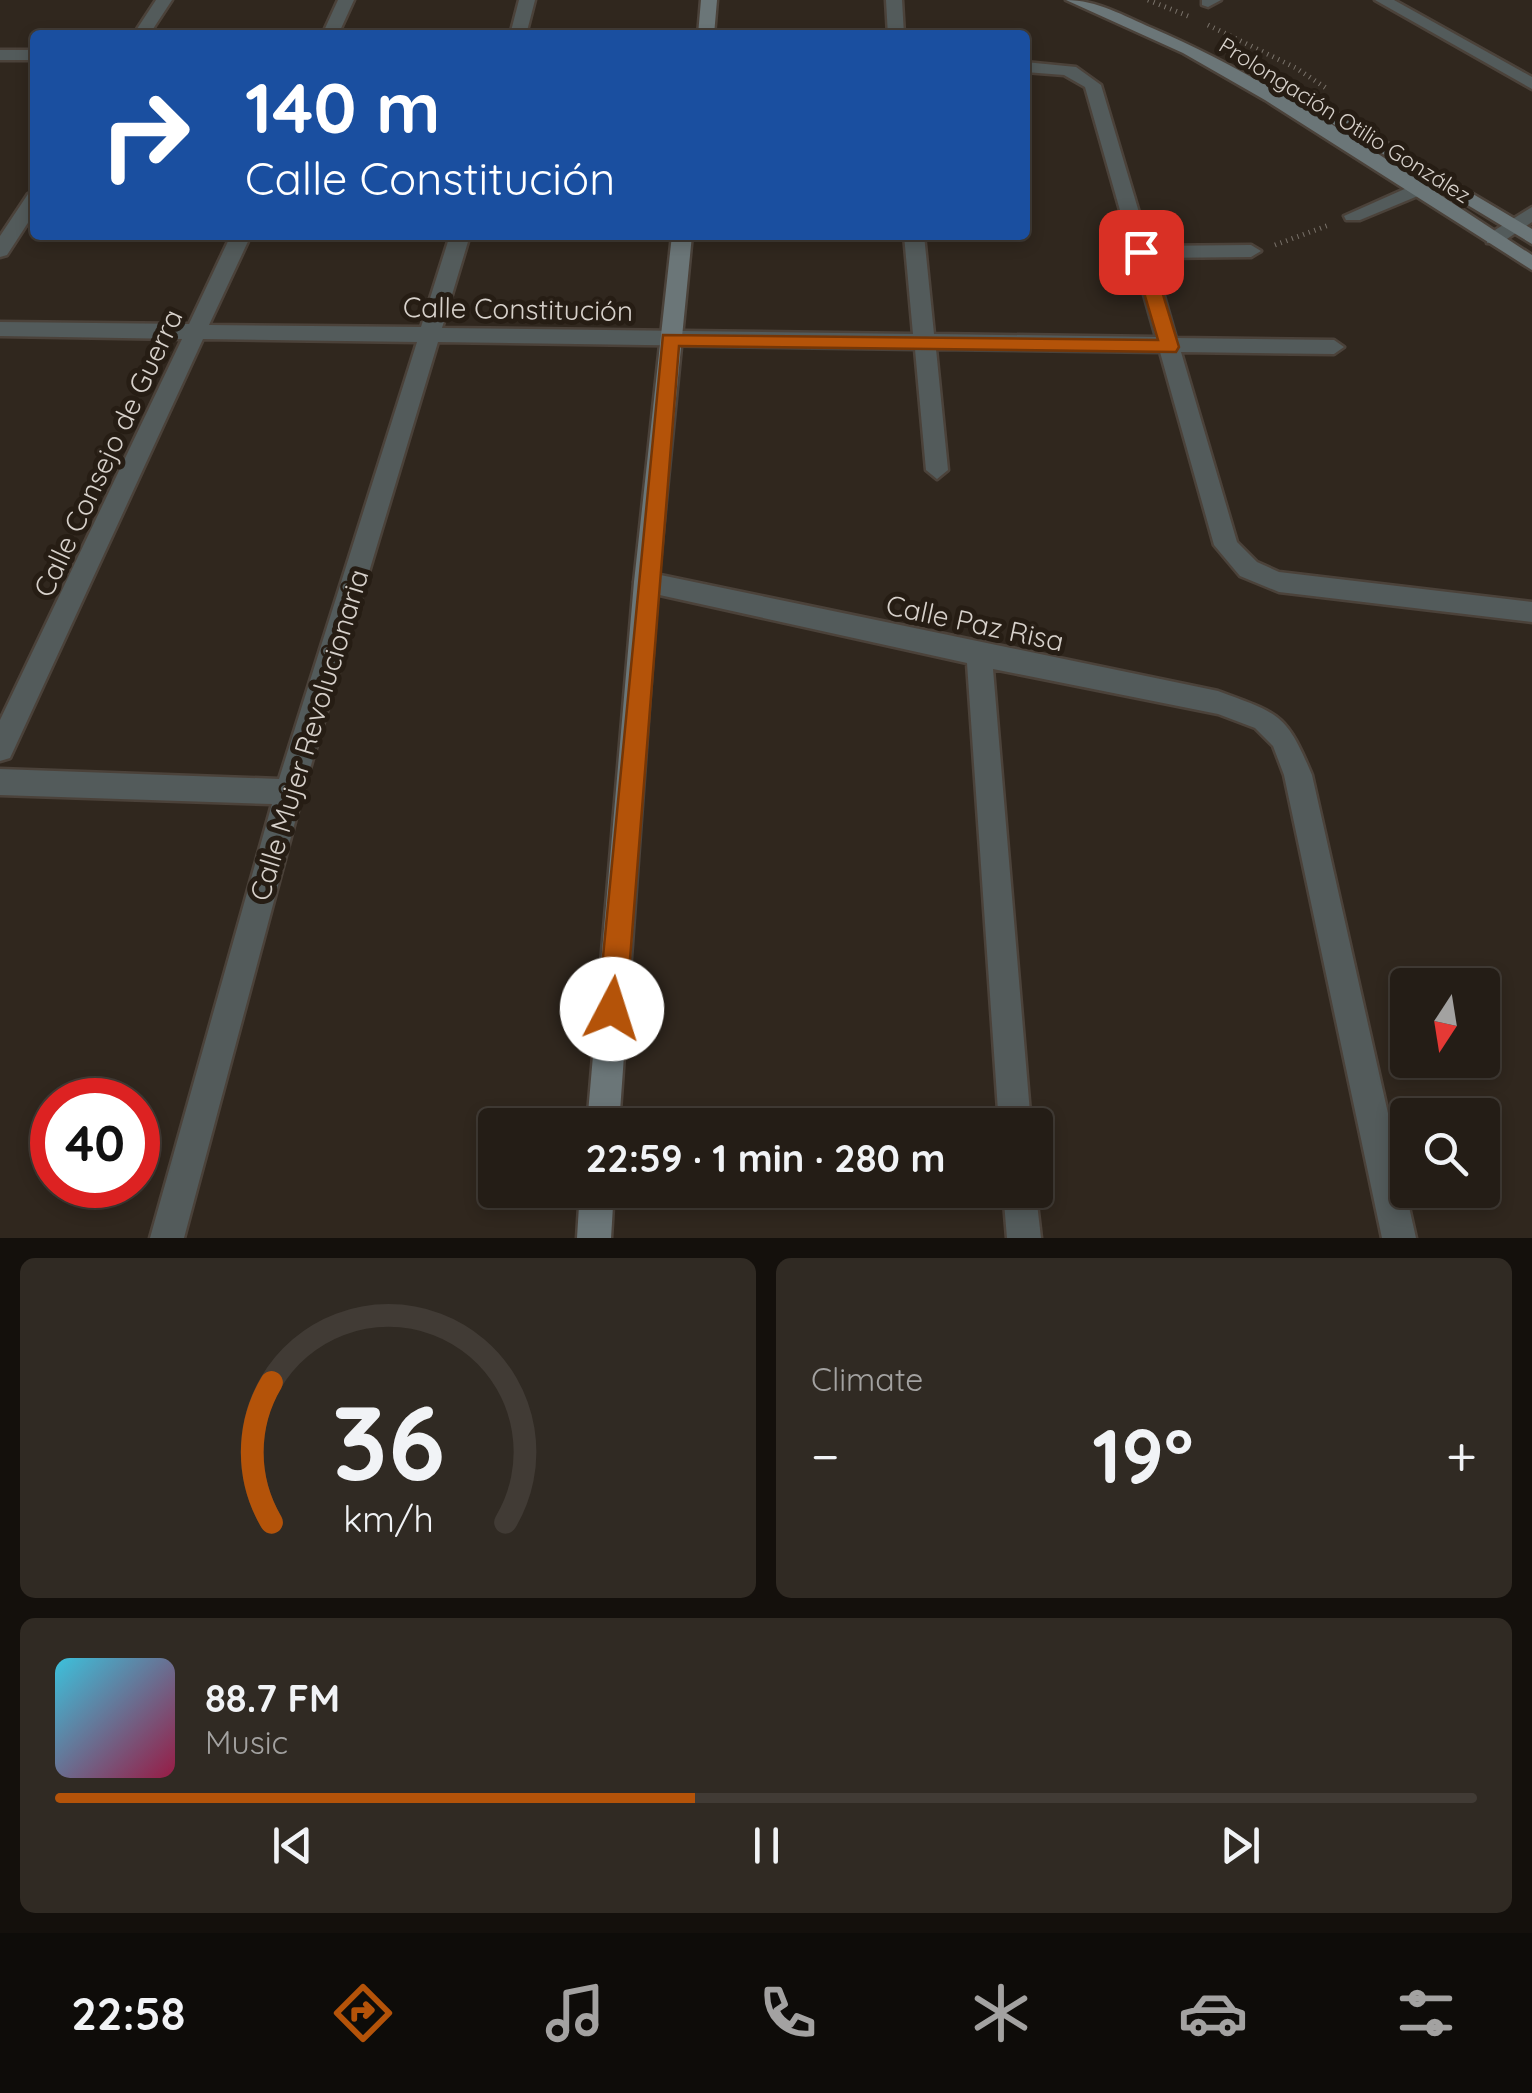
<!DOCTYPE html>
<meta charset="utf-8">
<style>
:root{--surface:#241d16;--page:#302a23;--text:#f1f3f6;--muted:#a3a2a1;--line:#413b35;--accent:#b45309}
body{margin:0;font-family:Quicksand,sans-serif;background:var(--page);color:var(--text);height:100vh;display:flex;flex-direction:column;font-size:38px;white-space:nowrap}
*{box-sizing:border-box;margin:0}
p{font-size:32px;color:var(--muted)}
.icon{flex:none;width:55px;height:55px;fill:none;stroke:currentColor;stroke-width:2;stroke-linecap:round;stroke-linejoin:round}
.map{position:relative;height:1238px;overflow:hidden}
.drawer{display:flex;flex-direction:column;gap:20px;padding:20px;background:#14100c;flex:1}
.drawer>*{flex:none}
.top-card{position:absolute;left:30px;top:30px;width:1000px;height:210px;border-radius:10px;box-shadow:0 5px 15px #0003,0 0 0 2px var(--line);background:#1a4fa0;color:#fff;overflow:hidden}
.needle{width:65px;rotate:192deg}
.buttons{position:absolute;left:1390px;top:968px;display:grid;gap:20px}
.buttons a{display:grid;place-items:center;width:110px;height:110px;border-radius:10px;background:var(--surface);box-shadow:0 5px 15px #0003,0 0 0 2px var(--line);font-size:50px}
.speed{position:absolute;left:30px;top:1078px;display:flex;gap:20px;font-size:50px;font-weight:700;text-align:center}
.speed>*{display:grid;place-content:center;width:130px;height:130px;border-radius:50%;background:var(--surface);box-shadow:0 5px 15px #0003,0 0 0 2px var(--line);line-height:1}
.speed .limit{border:15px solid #d22;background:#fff;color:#111}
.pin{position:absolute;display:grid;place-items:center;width:85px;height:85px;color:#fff;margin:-42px;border-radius:20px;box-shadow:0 5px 15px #0006}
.me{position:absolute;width:110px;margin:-55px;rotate:5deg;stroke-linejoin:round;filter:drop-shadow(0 0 8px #0008)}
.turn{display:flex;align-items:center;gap:35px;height:210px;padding:0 50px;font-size:45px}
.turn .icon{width:130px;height:130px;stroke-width:2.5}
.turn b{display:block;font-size:70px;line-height:85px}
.big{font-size:75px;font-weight:800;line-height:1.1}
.drawer .tile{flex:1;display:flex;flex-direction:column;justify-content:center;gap:15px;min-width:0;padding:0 35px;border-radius:15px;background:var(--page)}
.drawer .dial{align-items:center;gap:0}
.dial svg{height:260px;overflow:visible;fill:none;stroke:var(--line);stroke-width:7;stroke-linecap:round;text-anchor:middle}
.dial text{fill:var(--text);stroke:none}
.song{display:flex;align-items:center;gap:30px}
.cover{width:120px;height:120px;border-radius:15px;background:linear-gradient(135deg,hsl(190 70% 55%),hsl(340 70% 35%))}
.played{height:10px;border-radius:5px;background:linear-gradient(90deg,var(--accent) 45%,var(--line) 45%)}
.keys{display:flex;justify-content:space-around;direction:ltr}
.heat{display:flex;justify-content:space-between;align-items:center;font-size:55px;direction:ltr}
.drawer .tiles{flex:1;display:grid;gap:20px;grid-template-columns:1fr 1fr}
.tile:last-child{grid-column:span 2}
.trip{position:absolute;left:478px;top:1108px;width:575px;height:100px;border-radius:10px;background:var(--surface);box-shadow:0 5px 15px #0003,0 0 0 2px var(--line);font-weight:800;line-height:100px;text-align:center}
.menu{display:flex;height:160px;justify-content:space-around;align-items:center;background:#0e0c09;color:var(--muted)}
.menu .icon{width:70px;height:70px}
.menu .on{color:var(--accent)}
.menu b{font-size:45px;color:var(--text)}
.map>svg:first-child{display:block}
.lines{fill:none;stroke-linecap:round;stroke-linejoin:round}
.street-casing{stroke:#4b423a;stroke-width:5}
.secondary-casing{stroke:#4b423a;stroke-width:5}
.path{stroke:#7a736b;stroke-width:5;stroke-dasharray:1 5;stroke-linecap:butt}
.street{fill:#535b5b;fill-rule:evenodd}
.secondary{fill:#6b7678;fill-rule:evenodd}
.route{fill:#b45309;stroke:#753606;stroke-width:2.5}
.labels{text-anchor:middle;stroke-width:10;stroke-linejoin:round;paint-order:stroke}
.far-street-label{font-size:22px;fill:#d7d1cb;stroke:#261d14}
.street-label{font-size:28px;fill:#d7d1cb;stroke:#261d14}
</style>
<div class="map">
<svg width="1532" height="1238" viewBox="0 0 1532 1238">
<rect width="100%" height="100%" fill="#30271e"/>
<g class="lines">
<defs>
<path id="street" d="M156 0H172L149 35H133Z
M338 0H354L338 35H322Z
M519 0H535L526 35H510Z
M886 0H902L904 35H888Z
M1202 0H1221L1208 7 1202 5Z
M1375 0H1394L1532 77V89Z
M0 50H35V60H0Z
M1025 62 1076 67 1101 85 1149 246 1251 245 1261 251 1251 257 1153 258 1176 338 1334 340 1344 347 1334 354 1181 352 1237 542 1257 562 1279 572 1532 602V622L1279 592 1240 576 1214 545 1160 352 936 349 948 470 937 479 926 470 915 349 438 342 303 792 184 1238H150L272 804 0 795V769L279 779 417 342 203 339 10 758 0 761V720L182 339 0 336V322L189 324 231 235H251L209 325 421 327 450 235H470L442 328 913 334 904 235H924L934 334 1156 337 1085 87 1064 75 1025 72Z
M1418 183 1427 189 1425 193 1360 220H1346L1344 216Z
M35 192V212L7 255 0 257V236L28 194Z
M1532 207V222L1501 243H1487V235Z
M646 572 1218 691C1280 714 1286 713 1312 775L1416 1238H1382L1284 775 1273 746 1255 728 1218 714 993 669 1031 1125H999L967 663 646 592 637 589 634 582 637 575Z
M1035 1186 1041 1238H1007L1003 1190H1035Z"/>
<path id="secondary" d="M701 0H717L714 35H698Z
M1066 0C1097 0 1124 16 1152 28 1287 86 1409 176 1532 255V270L1265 100 1183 53Z
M1323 105 1532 229V244L1317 114 1314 110Z
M672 235H692L658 582 619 1125H587L634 582Z
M580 1190H614L611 1238H577Z"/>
</defs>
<use href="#street" class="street-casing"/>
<use href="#secondary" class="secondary-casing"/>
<path class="path" d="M1148 0 1188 16
M1208 25 1296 68 1329 90
M1275 245 1329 225"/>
<use href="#street" class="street"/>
<use href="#secondary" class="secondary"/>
</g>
<path class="route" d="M1141 246 1150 252 1179 347 1176 352 679 346 626 1009 622 1019 612 1023 602 1019 598 1009 663 335 1158 340 1132 252Z"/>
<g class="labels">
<g class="far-street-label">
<text transform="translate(1345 120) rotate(32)" y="8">Prolongación Otilio González</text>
</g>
<g class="street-label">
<text transform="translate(518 309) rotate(1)" y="10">Calle Constitución</text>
<text transform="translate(108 453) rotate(-65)" y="10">Calle Consejo de Guerra</text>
<text transform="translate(975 623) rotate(12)" y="10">Calle Paz Risa</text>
<text transform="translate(309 735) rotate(-73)" y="10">Calle Mujer Revolucionaria</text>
</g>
</g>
</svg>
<div class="buttons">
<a><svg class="needle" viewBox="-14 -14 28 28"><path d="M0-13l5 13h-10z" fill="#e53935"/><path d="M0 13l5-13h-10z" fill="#a3a2a1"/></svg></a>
<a><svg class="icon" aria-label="search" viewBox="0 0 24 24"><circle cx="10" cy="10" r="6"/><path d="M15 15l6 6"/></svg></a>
</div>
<div class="speed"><div class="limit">40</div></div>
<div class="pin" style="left:1141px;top:252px;background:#d93025"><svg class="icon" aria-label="arrive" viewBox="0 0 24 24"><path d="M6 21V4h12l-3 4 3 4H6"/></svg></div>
<svg class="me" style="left:612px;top:1009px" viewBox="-20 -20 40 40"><circle r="19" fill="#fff"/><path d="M0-13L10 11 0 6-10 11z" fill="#b45309"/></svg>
<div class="trip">22:59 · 1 min · 280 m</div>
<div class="top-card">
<div class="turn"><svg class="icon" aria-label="right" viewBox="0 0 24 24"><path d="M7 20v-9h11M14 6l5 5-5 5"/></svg><div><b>140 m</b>Calle Constitución</div></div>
</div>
</div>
<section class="drawer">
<div class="tiles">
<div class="tile dial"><svg viewBox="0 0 100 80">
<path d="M14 69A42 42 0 1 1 86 69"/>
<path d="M14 69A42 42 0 0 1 14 26" stroke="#b45309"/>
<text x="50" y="56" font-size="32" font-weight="700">36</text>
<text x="50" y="72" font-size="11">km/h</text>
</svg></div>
<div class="tile"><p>Climate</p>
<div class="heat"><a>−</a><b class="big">19°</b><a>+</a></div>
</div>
<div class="tile">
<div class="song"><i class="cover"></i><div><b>88.7 FM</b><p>Music</p></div></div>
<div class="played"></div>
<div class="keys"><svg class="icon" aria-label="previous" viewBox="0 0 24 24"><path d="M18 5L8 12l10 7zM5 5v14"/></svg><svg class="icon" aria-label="pause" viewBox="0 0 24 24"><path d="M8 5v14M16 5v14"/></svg><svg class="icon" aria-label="next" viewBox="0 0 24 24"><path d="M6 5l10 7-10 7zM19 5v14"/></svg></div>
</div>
</div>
</section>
<nav class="menu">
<b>22:58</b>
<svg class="icon on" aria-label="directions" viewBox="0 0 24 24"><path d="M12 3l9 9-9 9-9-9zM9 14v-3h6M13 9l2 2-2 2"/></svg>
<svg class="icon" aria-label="music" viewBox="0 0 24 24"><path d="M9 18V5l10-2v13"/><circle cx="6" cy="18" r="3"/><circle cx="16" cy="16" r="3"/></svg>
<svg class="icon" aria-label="phone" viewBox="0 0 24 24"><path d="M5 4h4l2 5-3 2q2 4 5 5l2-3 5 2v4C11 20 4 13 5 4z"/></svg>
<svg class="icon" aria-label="climate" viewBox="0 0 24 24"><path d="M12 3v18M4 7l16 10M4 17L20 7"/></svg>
<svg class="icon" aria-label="car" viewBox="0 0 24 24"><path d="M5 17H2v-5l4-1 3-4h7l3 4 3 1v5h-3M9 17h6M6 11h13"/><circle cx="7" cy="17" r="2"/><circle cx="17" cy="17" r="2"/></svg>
<svg class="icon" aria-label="filters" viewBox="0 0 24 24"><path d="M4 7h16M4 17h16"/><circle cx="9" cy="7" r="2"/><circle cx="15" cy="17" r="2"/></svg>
</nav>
